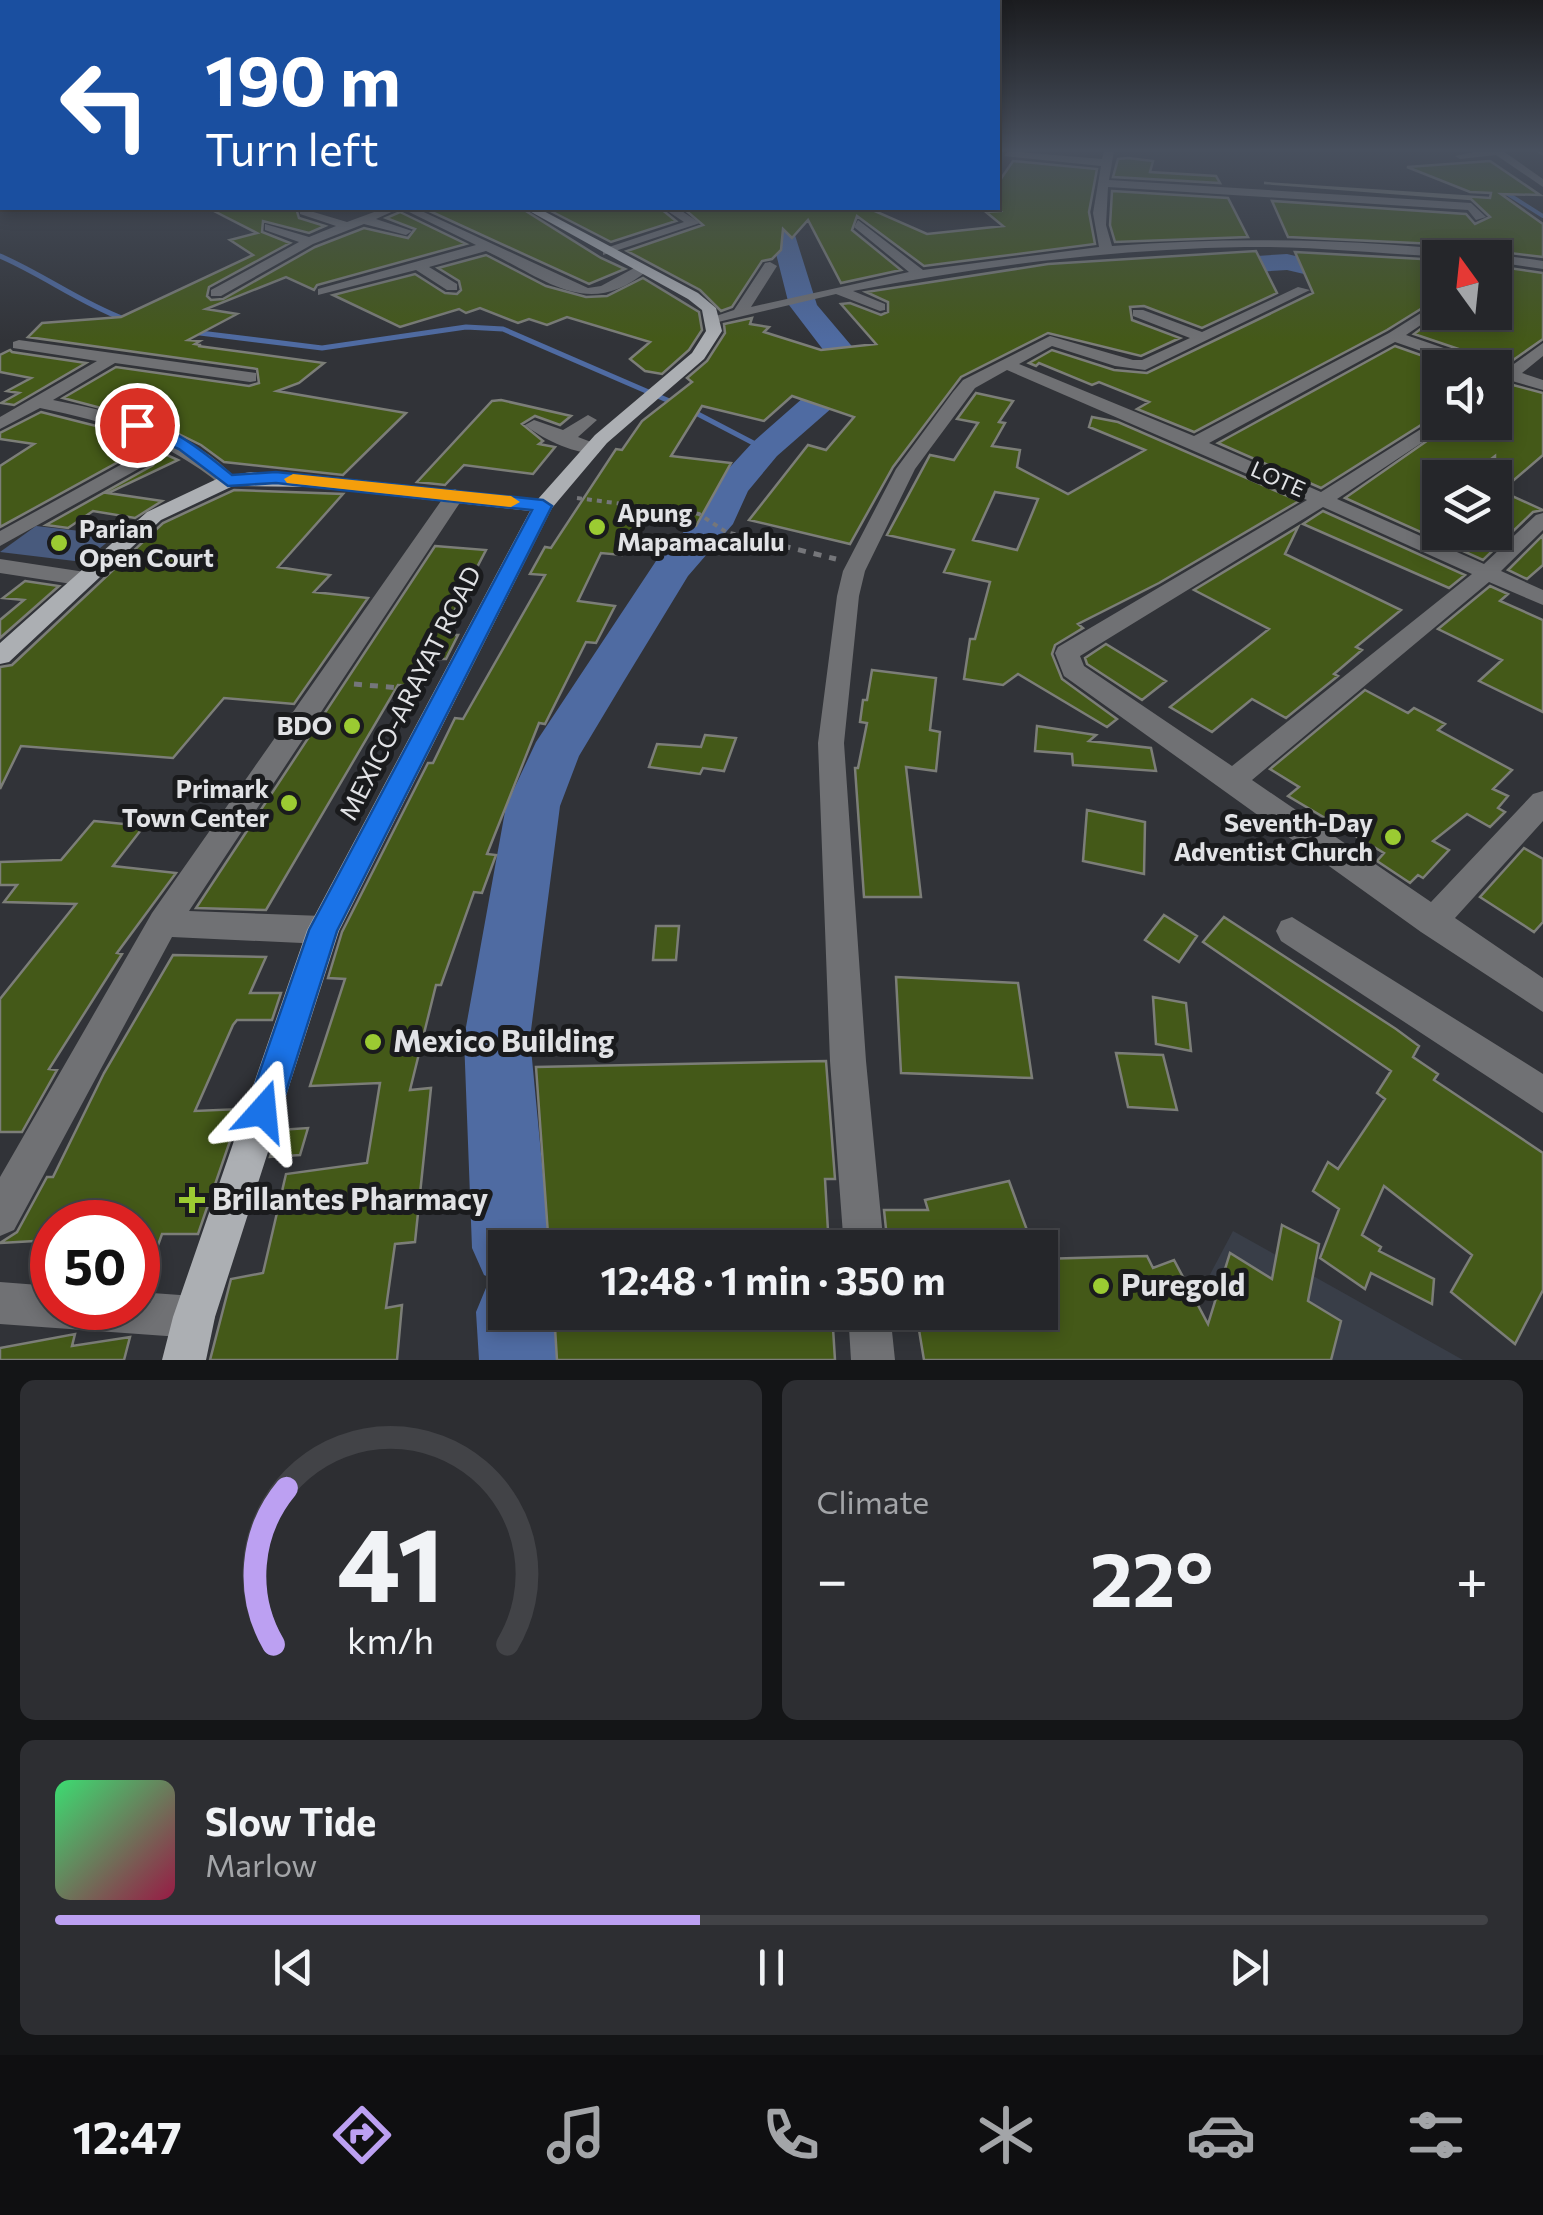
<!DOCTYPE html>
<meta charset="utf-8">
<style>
:root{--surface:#25262a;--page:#2d2e32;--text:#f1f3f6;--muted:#a3a5a8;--line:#424347;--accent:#bca0f2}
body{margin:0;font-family:Commissioner,sans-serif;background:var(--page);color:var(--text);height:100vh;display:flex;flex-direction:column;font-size:38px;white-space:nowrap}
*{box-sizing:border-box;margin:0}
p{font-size:32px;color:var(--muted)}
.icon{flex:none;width:55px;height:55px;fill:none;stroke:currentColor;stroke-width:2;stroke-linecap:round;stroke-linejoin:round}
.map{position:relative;height:1360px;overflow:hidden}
.details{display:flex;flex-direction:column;gap:20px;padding:20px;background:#141517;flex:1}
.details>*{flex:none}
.top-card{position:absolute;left:0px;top:0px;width:1000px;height:210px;box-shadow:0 5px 15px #0003,0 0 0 2px var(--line);background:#1a4fa0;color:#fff;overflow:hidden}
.needle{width:65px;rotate:345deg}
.fabs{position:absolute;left:1422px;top:240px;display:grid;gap:20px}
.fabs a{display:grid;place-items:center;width:90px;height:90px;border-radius:0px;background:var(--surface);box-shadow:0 5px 15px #0003,0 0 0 2px var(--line);font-size:50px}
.speed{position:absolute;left:30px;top:1200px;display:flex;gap:20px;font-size:50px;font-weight:700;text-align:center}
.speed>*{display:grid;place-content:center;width:130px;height:130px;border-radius:50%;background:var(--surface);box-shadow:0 5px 15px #0003,0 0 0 2px var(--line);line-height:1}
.speed .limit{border:15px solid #d22;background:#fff;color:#111}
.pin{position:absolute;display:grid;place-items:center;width:85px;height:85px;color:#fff;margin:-42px;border:5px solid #fff;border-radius:50%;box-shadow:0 2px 10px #0007}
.me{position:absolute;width:110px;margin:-55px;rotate:18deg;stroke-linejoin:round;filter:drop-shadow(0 0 8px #0008)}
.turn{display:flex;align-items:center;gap:35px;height:210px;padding:0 40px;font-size:45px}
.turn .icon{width:130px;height:130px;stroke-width:2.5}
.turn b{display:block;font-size:70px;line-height:85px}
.big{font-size:75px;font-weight:700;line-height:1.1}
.details .tile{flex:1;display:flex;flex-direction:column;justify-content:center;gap:15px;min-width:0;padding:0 35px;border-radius:15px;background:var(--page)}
.details .dial{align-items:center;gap:0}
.dial svg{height:260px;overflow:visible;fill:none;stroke:var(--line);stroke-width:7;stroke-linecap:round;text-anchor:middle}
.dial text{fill:var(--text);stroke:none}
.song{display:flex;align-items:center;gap:30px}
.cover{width:120px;height:120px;border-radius:15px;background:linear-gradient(135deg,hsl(140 70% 55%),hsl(340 70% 35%))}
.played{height:10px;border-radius:5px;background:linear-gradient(90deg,var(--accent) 45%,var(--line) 45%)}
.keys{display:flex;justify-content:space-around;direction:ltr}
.heat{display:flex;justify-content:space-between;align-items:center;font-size:55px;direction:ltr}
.details .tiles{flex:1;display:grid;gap:20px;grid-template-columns:1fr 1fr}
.tile:last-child{grid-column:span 2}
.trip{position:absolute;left:488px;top:1230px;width:570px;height:100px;border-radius:0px;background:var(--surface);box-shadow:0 5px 15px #0003,0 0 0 2px var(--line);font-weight:700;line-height:100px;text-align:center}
.tabs{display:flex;height:160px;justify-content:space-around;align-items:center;background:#0f0f11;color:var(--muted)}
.tabs .icon{width:70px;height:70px}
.tabs .active{color:var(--accent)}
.tabs b{font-size:45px;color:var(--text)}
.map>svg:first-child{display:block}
.built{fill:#393e48}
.green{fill:#485a7d}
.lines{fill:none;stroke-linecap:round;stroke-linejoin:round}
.stream-far1{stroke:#4f6ba2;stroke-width:4}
.stream{stroke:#4f6ba2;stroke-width:5}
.river{fill:#4f6ba2;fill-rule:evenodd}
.building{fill:#445918;stroke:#7c7e78;stroke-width:2.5;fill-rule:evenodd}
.path-far1{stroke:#75767a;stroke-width:4;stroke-dasharray:5 5;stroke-linecap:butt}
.path{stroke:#75767a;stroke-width:5;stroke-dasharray:8 8;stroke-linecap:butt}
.minor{fill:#707174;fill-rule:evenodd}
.major{fill:#acafb3;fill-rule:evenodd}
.route{fill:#1a73e8;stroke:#114b97;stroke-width:2.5}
.slow{fill:#f59e0b}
.poi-dot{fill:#9bcb32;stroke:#1a1b1d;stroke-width:4}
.labels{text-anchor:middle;stroke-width:10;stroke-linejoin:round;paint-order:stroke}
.far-street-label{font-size:22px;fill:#e1e2e5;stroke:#1a1b1d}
.poi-label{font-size:25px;font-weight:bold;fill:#e1e2e5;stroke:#1a1b1d;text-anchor:end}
.street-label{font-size:25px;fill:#e1e2e5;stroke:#1a1b1d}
.near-poi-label{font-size:30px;font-weight:bold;fill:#e1e2e5;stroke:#1a1b1d;text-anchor:start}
</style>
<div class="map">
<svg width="1543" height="1360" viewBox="0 0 1543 1360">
<rect width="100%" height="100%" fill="#313338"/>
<path class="built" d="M1233 1231 1463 1360H1218L1225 1328 1205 1284Z"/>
<path class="green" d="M36 526 116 535 83 562 0 552Z"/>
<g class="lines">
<path class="stream-far1" d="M1500 189 1543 216"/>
<path class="stream" d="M0 256C44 275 79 302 124 319
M192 332 322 348 466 327 503 329 674 403
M692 411 765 449"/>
<path class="river" d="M796 208H820L794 232 817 305 861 357 877 358 881 365 777 456 748 491 733 524 688 576 624 681 579 756 560 806 530 1038 550 1248H505V1312H558L563 1360H479L476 1312 488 1283 495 1280 484 1275 472 1248 464 1038 506 806 536 742 656 561 696 519 718 480 753 442 837 368 789 305 770 230Z
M1287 254 1351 269 1440 281V297L1351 285 1287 270 1196 276 1183 268 1196 260Z"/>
</g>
<path class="building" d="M1128 158 1153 161 1150 172 1216 176 1220 183 1113 177 1118 159Z
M1013 161 1097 169 1089 212 1095 244 924 266 857 216 852 230 901 270 841 283 808 220 792 238 783 229 781 250 772 259 762 261 732 307 721 311 700 290 627 251 703 225 683 208H868L927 234 1003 226 986 212 1000 211 996 208 998 183Z
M1490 161 1540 195 1501 194 1543 224V257L1436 244 1288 237 1272 201 1466 214 1475 224 1490 217 1471 199 1264 183 1490 198 1491 193 1470 192 1407 167Z
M1112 191 1228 198 1248 237 1115 242 1110 225Z
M208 208H296L299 218 325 226 309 233 263 221 262 232 290 243 209 287 207 296 211 300 223 299 315 247 364 228 408 238 415 229 386 218 400 212 466 244 317 285 314 290 286 277 206 309 237 314 188 340 200 341 195 344 201 345 198 346 324 363 299 383 277 391 406 413 343 475 224 462 201 445 154 422 63 398 116 367 249 386 259 383 257 369 28 337 42 323 121 317 253 255 230 240 257 233Z
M423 208H521L601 258 625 269 589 284Z
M545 208H660L676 221 611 242Z
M1256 251 1277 293 1202 328 1144 306 1130 307 1132 320 1180 338 1141 356 1048 333 961 377 893 467 850 544 749 520 808 445 826 450 854 417 792 396 764 421 702 406 671 456 731 463 696 526 637 522 622 555 601 553 578 601 615 606 596 643 586 642 545 724 539 723 487 854 496 855 482 893 474 892 441 985H436L410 1090 431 1088 415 1242 395 1244 386 1308 402 1305 397 1360H210L231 1279 263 1273 286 1174 367 1163 380 1083 310 1086 345 979 328 978 342 932 428 763H433L455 718 463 719 545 575 530 574 545 547 551 548 616 449 622 450 642 421 692 382 687 378 707 361 725 333 724 324 752 318 750 324 769 327 764 332 821 350 876 344 841 304 850 303 881 315 888 312V302L866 292 1048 264Z
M1295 252 1440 260V297L1387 330 1194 432 1137 409 1149 402 1099 382 1092 385 1039 363 1036 366 1029 363 1052 350 1114 370 1147 373 1313 293Z
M486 255 546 286 586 297 607 296 643 278 699 312 702 330 689 350 662 374 645 371 630 359 650 342 567 317 547 325 529 319 518 323 480 308 466 313 459 309 400 327 333 295 415 274 445 293 457 294 461 290 459 281 438 268Z
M1495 266 1543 273V339L1506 365 1414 334 1443 312H1495Z
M1395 346 1457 368H1440V413L1321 488 1218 443Z
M10 350 12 352 86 363 14 405 1 403 19 393 7 391 31 378 0 372V355Z
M1513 385 1543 393V455L1501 491 1543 510 1533 512 1483 560 1345 498 1454 422H1495V396ZM1495 456V532H1440V507L1431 503 1440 497V478H1466Z
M976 393 1013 401 999 422 1005 423 992 446 1020 450 1017 467 1068 494 1145 450 1089 427 1092 417 1118 422 1299 501 1159 583 1078 624 1083 628 1055 645 1052 654 1062 679 1117 719 1107 727 1018 674 1003 685 964 679 970 639H975L990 582 944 572 954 550 887 535 930 455 954 460 978 423 957 419ZM995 492 1038 499 1017 550 973 540Z
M501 400 571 416 560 425 535 416 522 424 543 441 539 444 555 447 533 474 464 465 445 485 417 482 492 401Z
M41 412 112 430 178 460 108 493 162 501 135 518 93 511 68 528 46 525 153 465 157 457 142 449 0 527V466L34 444 0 439V433Z
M234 490 343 494 278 567 330 575 314 592 368 598 294 704 224 698 173 758 21 746 0 789V667L12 665 163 523Z
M1323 511 1465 575 1449 588 1303 524Z
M1298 527 1285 554 1401 610 1356 647 1362 650 1334 674 1338 676 1286 718 1252 699 1212 732 1170 707 1269 629 1194 590Z
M1543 535V565L1527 579 1508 570Z
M435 546 486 550 447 625 456 626 451 635H458L446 659H437L423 686 398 685 266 910 196 908Z
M25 581 59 586 0 638V620L24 600 3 598Z
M1490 586 1508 594 1500 601 1543 620V712L1479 681 1502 660 1438 629Z
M1106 644 1137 663 1166 681 1142 700 1087 664 1085 658Z
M872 670 936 678 930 730 940 732 936 771 906 767 921 897H864L855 768H858L867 723 860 722 863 700H867Z
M1365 690 1408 713 1414 708 1445 724 1438 730 1512 770 1493 789 1508 796 1498 808 1505 812 1490 827 1467 814 1433 841 1449 850 1423 878 1418 875 1410 883 1377 861 1384 853 1288 796 1299 787 1270 769Z
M1037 726 1096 735 1089 741 1151 748 1156 771 1073 765 1072 754 1035 751Z
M705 735 736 738 724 771 703 768 700 774 649 767 657 744 701 747Z
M1087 810 1145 822 1144 874 1083 861Z
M94 821 144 826 113 866 176 873 117 953 122 954 49 1069 57 1070 22 1132H0V999L76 904 4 902 17 885H0V862L61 860Z
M1524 848 1543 859V922L1534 932 1480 897Z
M1164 915 1197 936 1179 962 1145 940Z
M1224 917 1396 1029 1419 1046 1413 1057 1438 1074 1434 1080 1543 1153V1290L1515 1344 1451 1292 1472 1255 1384 1186 1362 1235 1381 1247 1379 1251 1434 1279 1432 1304 1371 1273 1365 1289 1320 1258 1339 1209 1313 1191 1328 1162 1338 1169 1385 1099 1377 1093 1391 1071 1203 942Z
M656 926H679L676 960H653Z
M173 955 266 957 250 993H281L272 1020H237L233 1025 195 1111 241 1109 198 1234H162L157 1248 138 1249V1222H52V1240L0 1243 17 1232 47 1177H53L104 1073Z
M896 977 1018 983 1032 1078 901 1073Z
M1153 997 1186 1003 1191 1051 1156 1044Z
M1116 1053 1163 1055 1177 1110 1128 1107Z
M826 1061 835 1179H825L829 1248H549L536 1067Z
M308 1128 300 1155 270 1157 279 1130Z
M1009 1181 1027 1230 952 1248H888L884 1210H928L925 1200Z
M1282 1225 1319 1244 1308 1301 1341 1321 1331 1360H924L916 1312H1040V1259L1147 1256 1153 1268 1174 1260 1208 1324 1230 1253 1272 1279Z
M554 1312H832L835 1360H557Z
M75 1334 72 1346 130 1337 124 1360H0V1348Z"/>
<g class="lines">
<path class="path-far1" d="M577 498 699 514 726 532 778 545"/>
<path class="path" d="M767 542 836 559
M354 684 423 690"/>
<path class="minor" d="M1008 151 1102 159 1104 151H1114L1109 180 1471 203 1486 217 1476 220 1468 210 1108 187 1106 225 1112 246C1257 235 1400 240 1543 261V269L1495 262V258C1411 258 1328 246 1245 247 1113 249 982 266 853 291L885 304V310L880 311 836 294 714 323 707 319 734 310 765 263 770 262 777 266 751 307 909 272 854 227 858 220 923 270 1099 247 1093 213 1101 166 1004 156Z
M1479 151H1503L1543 179V187L1496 155 1460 159 1455 156Z
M1535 151H1543V156Z
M300 208 347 222 385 208H400L376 219 412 231 406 235 364 224 313 244 221 296H211V290L299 242 265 230V224L309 237 336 226 300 214Z
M401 208H415L588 288 601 286 636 267 648 270C588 321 546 279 486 251L429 267 457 284V290H447L416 270 318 295V289L476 245Z
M663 208H677L700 223 603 255V249L684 222Z
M1298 287 1310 290 1145 370 1115 366 1052 346 1019 364 1194 436 1389 333 1440 301V312L1406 335 1493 365 1495 368H1470L1395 342 1209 443 1321 492 1440 417V422H1450L1447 426 1337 499 1484 564 1536 515 1543 513V530L1501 571 1543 590V605L1489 582 1252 780 1431 902 1533 794 1543 791V821L1455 918 1543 978V1012L1421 932 1064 676 1055 653 1058 647 1307 500 1007 370 975 388 915 469 865 571 859 596 844 743 866 1061 884 1248H844L830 1061 818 743 837 596 843 571 896 469 953 392 963 380 1050 336 1133 360H1142L1190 338 1133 316V310H1143L1202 332ZM1323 507 1472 574 1232 766 1084 666 1080 656Z
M19 340 256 373V381L250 382 115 363 53 400C117 413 193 429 238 481L228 487 221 485C166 440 109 422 40 408L0 429V417L97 361 13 348V342Z
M1543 343V356L1522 373 1543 380V390L1512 381 1495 392V368L1507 369Z
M588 415 597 420 578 437 599 445V453C577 456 541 438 525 425L534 420 563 430Z
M144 452 153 458 151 462 0 546V531Z
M455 489 465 495 189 911 323 916 334 920 339 930 334 940 323 944 172 937 14 1230 0 1236V1177L152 913 448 491Z
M0 559 85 572 96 579 85 586 0 573Z
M1292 917 1543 1074V1113L1281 941 1276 931 1281 921Z
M0 1282 52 1286V1308H138V1292L194 1296 209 1302 215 1317 209 1332 194 1338 0 1324Z
M848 1312H890L895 1360H851Z"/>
<path class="major" d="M524 208H538L698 293 716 308 722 331 704 359 607 443 552 508 339 931 215 1317 206 1360H162L173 1317 307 930 530 511 311 487 233 486 161 520 9 662 0 664V643L147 512 221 477 251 472 311 475 538 499 595 435 692 353 706 331 702 310 688 299Z"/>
</g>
<linearGradient id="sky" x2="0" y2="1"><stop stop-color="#1b1c1f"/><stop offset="0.44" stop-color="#48505e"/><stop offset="1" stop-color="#48505e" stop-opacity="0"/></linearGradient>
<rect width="1543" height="341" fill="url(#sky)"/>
<path class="route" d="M131 422C165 418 207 455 232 475L276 472 543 500 552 506 337 931 280 1111 275 1123 263 1128 251 1123 246 1111 309 930 532 510 276 483 228 486 179 449 131 428Z"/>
<path class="slow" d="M293 474 511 496 520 502 511 507 287 483 284 479Z"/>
<g class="poi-dot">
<circle cx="597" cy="527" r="10"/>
<circle cx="59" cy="543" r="10"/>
<circle cx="352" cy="726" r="10"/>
<circle cx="289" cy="803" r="10"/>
<circle cx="1393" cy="837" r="10"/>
<circle cx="373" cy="1042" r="10"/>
<path d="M187 1185h10v10h10v10h-10v10h-10v-10h-10v-10h10z"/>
<circle cx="1101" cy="1286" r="10"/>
</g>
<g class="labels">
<g class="far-street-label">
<text transform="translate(1278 479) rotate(24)" y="8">LOTE</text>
</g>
<g class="poi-label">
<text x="617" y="522" text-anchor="start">Apung<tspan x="617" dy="29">Mapamacalulu</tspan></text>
<text x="79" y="538" text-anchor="start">Parian<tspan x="79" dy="29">Open Court</tspan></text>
<text x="332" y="735">BDO</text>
<text x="269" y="798">Primark<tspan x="269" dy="29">Town Center</tspan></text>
<text x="1373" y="832">Seventh-Day<tspan x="1373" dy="29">Adventist Church</tspan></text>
</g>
<g class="street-label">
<text transform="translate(410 693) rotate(-63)" y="9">MEXICO-ARAYAT ROAD</text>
</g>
<g class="near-poi-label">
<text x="393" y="1052">Mexico Building</text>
<text x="212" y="1210">Brillantes Pharmacy</text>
<text x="1121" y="1296">Puregold</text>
</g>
</g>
</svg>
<div class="fabs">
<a><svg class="needle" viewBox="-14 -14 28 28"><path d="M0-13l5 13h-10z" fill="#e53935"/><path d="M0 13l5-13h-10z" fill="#a3a5a8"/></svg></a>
<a><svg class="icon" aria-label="sound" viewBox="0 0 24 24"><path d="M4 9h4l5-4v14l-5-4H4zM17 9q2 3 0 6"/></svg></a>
<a><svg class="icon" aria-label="layers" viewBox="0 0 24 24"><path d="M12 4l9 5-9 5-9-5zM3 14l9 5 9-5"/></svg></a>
</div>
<div class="speed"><div class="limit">50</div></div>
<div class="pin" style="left:137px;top:425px;background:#d93025"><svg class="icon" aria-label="arrive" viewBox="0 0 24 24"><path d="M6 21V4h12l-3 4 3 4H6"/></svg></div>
<svg class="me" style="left:263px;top:1111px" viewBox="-20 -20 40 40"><path d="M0-17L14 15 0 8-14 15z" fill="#1a73e8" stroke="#fff" stroke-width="4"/></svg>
<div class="trip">12:48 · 1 min · 350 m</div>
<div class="top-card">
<div class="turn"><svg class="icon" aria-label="left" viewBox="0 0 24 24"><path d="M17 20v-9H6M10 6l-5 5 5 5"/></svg><div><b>190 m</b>Turn left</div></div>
</div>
</div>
<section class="details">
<div class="tiles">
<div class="tile dial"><svg viewBox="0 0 100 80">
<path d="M14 69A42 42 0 1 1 86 69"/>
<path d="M14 69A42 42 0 0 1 18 21" stroke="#bca0f2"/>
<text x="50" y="56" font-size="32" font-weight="700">41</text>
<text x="50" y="72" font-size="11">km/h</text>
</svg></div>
<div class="tile"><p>Climate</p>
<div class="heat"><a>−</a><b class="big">22°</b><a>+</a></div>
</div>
<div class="tile">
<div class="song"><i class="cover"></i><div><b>Slow Tide</b><p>Marlow</p></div></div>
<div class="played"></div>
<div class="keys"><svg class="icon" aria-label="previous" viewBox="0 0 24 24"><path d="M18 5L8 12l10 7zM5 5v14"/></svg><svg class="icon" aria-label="pause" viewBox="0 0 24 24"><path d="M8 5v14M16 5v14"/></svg><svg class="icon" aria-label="next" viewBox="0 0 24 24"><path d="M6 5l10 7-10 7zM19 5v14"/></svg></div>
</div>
</div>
</section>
<nav class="tabs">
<b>12:47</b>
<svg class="icon active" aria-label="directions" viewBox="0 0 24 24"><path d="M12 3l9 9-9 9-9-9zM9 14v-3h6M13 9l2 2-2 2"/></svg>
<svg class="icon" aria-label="music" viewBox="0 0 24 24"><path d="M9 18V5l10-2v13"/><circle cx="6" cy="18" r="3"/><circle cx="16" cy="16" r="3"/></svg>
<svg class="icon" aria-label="phone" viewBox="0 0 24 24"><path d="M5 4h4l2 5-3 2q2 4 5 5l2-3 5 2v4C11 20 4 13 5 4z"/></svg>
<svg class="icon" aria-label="climate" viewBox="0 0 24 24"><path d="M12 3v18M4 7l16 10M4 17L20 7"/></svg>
<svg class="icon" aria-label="car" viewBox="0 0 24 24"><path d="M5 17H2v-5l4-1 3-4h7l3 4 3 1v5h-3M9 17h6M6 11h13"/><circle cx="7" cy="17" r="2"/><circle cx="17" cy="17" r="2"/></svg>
<svg class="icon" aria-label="filters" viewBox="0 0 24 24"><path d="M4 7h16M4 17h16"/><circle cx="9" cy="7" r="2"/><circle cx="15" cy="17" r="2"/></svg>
</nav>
